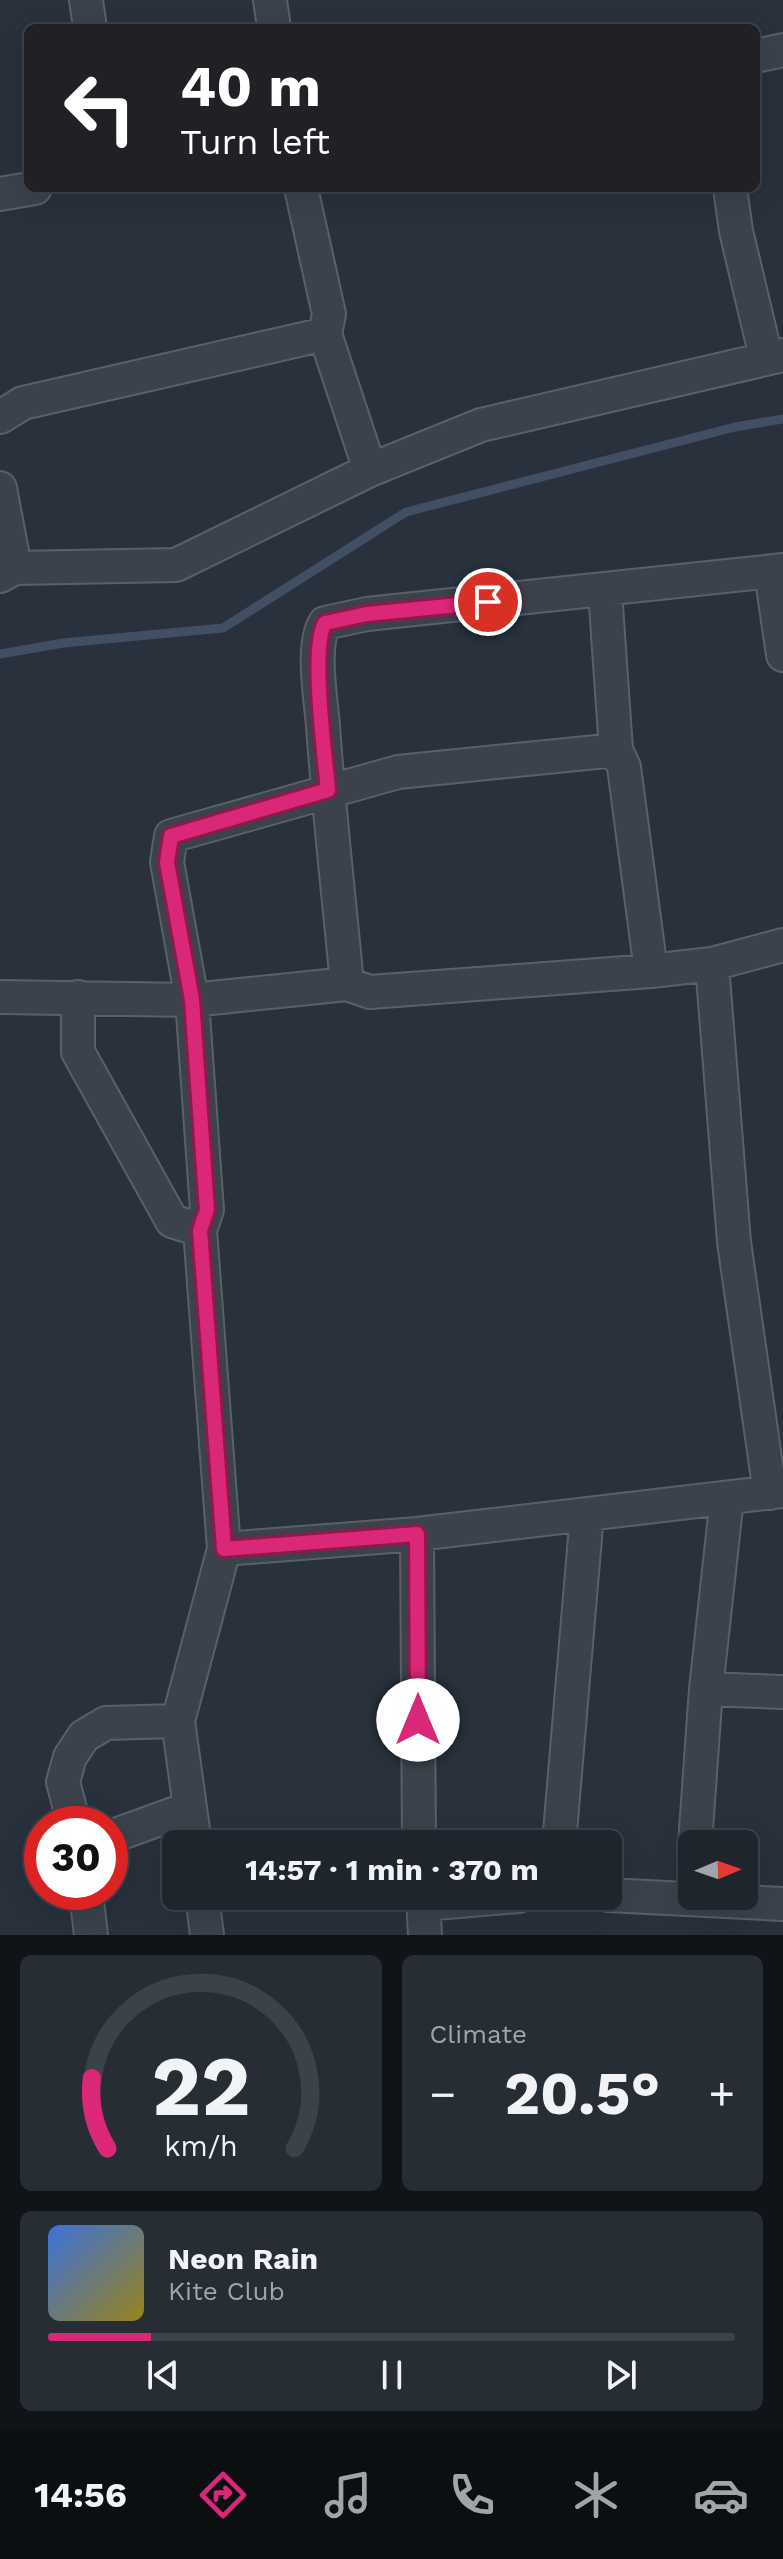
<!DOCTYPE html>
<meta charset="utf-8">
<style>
:root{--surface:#1e252d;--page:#262d35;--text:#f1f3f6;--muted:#a1a5aa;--line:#3c4249;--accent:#db2777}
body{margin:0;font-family:"Work Sans",sans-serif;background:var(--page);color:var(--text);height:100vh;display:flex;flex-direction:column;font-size:30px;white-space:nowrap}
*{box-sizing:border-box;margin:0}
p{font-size:26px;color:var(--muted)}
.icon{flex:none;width:44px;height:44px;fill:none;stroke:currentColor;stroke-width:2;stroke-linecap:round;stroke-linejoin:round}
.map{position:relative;height:1935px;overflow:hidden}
.drawer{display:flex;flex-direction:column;gap:20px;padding:20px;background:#101419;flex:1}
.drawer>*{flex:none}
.guide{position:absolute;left:24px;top:24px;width:736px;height:168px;border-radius:12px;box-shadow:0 8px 32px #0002,0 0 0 2px var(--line);background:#202124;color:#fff;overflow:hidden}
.needle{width:52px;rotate:88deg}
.fabs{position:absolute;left:678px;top:1830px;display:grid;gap:16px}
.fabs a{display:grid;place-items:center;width:80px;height:80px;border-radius:12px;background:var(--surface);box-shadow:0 8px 32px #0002,0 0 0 2px var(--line);font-size:40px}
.speed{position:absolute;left:24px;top:1806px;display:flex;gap:16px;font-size:40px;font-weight:700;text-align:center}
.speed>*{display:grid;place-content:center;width:104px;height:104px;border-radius:50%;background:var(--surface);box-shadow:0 8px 32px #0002,0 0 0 2px var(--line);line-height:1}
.speed .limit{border:12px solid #d22;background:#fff;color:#111}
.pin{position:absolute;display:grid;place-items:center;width:68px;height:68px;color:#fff;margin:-34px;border:4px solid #fff;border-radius:50%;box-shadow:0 2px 8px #0007}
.me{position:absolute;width:88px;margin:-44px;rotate:0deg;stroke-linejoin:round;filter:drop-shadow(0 0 6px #0008)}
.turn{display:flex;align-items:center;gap:28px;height:168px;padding:0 24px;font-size:36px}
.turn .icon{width:104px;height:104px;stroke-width:2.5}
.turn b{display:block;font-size:56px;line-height:68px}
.big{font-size:60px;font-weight:700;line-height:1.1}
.drawer .widget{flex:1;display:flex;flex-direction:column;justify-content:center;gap:12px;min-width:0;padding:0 28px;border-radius:12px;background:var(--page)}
.drawer .dial{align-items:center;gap:0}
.dial svg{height:208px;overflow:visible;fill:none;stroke:var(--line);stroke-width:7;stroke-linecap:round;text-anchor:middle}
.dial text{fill:var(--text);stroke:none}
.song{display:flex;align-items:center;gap:24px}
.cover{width:96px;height:96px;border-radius:12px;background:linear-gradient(135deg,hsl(220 70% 55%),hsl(50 70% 35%))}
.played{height:8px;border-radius:4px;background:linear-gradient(90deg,var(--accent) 15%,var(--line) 15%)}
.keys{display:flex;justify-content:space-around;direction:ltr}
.heat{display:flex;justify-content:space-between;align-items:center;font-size:44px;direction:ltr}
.drawer .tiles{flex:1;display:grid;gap:20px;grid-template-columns:1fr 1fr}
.widget:last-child{grid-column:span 2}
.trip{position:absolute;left:162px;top:1830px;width:460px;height:80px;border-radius:12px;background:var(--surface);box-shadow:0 8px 32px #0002,0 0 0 2px var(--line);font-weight:700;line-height:80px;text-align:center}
.tab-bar{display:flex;height:128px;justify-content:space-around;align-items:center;background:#0c0f12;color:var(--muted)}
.tab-bar .icon{width:56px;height:56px}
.tab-bar .selected{color:var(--accent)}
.tab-bar b{font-size:36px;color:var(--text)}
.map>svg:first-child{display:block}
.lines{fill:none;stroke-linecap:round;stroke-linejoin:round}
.stream{stroke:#404f63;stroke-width:9}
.minor-casing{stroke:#59606a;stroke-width:36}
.minor{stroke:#3b424c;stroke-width:32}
.route-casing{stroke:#8e194d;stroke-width:20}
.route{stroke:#db2777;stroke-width:14}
</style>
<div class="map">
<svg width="783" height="1935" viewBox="0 0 783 1935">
<rect width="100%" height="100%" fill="#28313c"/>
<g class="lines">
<path class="stream" d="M0 654 63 643 223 628 406 512 735 427 783 419"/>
<defs>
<path id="minor" d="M86 0 90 28
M270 0 274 28
M756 56 783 50
M301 188 329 314 325 334
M730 188 736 231 766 357
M0 194 35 188
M0 417 23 403 325 334 370 470
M0 488 15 568
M771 572 783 655
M0 576 15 568 176 565 370 470 481 425 783 355
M605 591 616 750 624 767 651 971
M712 964 734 1242 770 1493
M347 984C339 898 329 812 323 726 321 699 311 646 325 623L367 614 783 570
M0 997 192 1000 347 984 370 992 651 971 712 964 783 945
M78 997V1052L172 1221 200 1230
M417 1534 419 1844
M224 1549 200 1230 207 1210 192 1000 167 862 171 836 398 772 616 750
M706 1689 783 1692
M74 1824 63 1782 70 1757 84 1736 106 1723 178 1721
M110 1837 190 1808
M195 1844 178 1721 224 1549 417 1534 783 1491
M559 1844 587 1514
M695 1844 706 1689 727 1498
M86 1892 91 1935
M608 1895 783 1904
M202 1896 207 1935
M423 1896 425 1935
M424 1904 519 1896"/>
</defs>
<use href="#minor" class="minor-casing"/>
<use href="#minor" class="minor"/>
</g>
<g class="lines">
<defs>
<path id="route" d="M418 1720 417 1534 224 1549 200 1230 207 1210 192 1000 167 862 171 836 328 790C325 756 310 648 325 623L367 614 488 602"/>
</defs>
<use href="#route" class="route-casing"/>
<use href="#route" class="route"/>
</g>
</svg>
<div class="fabs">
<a><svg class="needle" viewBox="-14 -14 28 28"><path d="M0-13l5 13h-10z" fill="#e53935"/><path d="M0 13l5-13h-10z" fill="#a1a5aa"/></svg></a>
</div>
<div class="speed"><div class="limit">30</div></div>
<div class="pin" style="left:488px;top:602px;background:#d93025"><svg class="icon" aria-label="arrive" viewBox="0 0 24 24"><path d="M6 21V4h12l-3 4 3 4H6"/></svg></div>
<svg class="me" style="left:418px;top:1720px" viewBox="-20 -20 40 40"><circle r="19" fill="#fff"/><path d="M0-13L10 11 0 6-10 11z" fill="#db2777"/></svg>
<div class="trip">14:57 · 1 min · 370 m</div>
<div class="guide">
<div class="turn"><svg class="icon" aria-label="left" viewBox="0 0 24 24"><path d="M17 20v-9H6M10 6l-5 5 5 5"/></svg><div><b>40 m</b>Turn left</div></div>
</div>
</div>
<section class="drawer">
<div class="tiles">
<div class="widget dial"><svg viewBox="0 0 100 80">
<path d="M14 69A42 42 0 1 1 86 69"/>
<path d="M14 69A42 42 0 0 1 8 42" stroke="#db2777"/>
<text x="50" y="56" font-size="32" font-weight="700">22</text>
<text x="50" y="72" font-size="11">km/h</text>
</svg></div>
<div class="widget"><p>Climate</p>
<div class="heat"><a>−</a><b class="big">20.5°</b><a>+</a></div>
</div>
<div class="widget">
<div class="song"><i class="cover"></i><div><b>Neon Rain</b><p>Kite Club</p></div></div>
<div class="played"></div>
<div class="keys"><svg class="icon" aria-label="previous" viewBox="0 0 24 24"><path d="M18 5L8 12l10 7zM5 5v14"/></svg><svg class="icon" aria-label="pause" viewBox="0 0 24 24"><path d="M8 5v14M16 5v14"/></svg><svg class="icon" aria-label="next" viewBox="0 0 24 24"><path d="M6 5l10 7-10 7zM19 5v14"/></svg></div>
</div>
</div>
</section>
<nav class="tab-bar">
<b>14:56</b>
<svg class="icon selected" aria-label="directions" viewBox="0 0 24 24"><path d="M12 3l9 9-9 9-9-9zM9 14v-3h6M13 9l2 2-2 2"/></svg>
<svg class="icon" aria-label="music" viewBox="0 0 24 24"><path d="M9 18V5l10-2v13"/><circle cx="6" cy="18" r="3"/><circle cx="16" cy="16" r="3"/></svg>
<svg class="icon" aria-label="phone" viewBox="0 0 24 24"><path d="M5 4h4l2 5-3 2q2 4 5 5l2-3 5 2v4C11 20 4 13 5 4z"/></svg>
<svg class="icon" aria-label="climate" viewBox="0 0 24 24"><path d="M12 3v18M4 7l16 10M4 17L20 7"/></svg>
<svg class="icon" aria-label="car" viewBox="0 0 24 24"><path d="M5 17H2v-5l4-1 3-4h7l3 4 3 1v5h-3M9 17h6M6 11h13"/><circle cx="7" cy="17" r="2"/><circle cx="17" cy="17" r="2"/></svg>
</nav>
